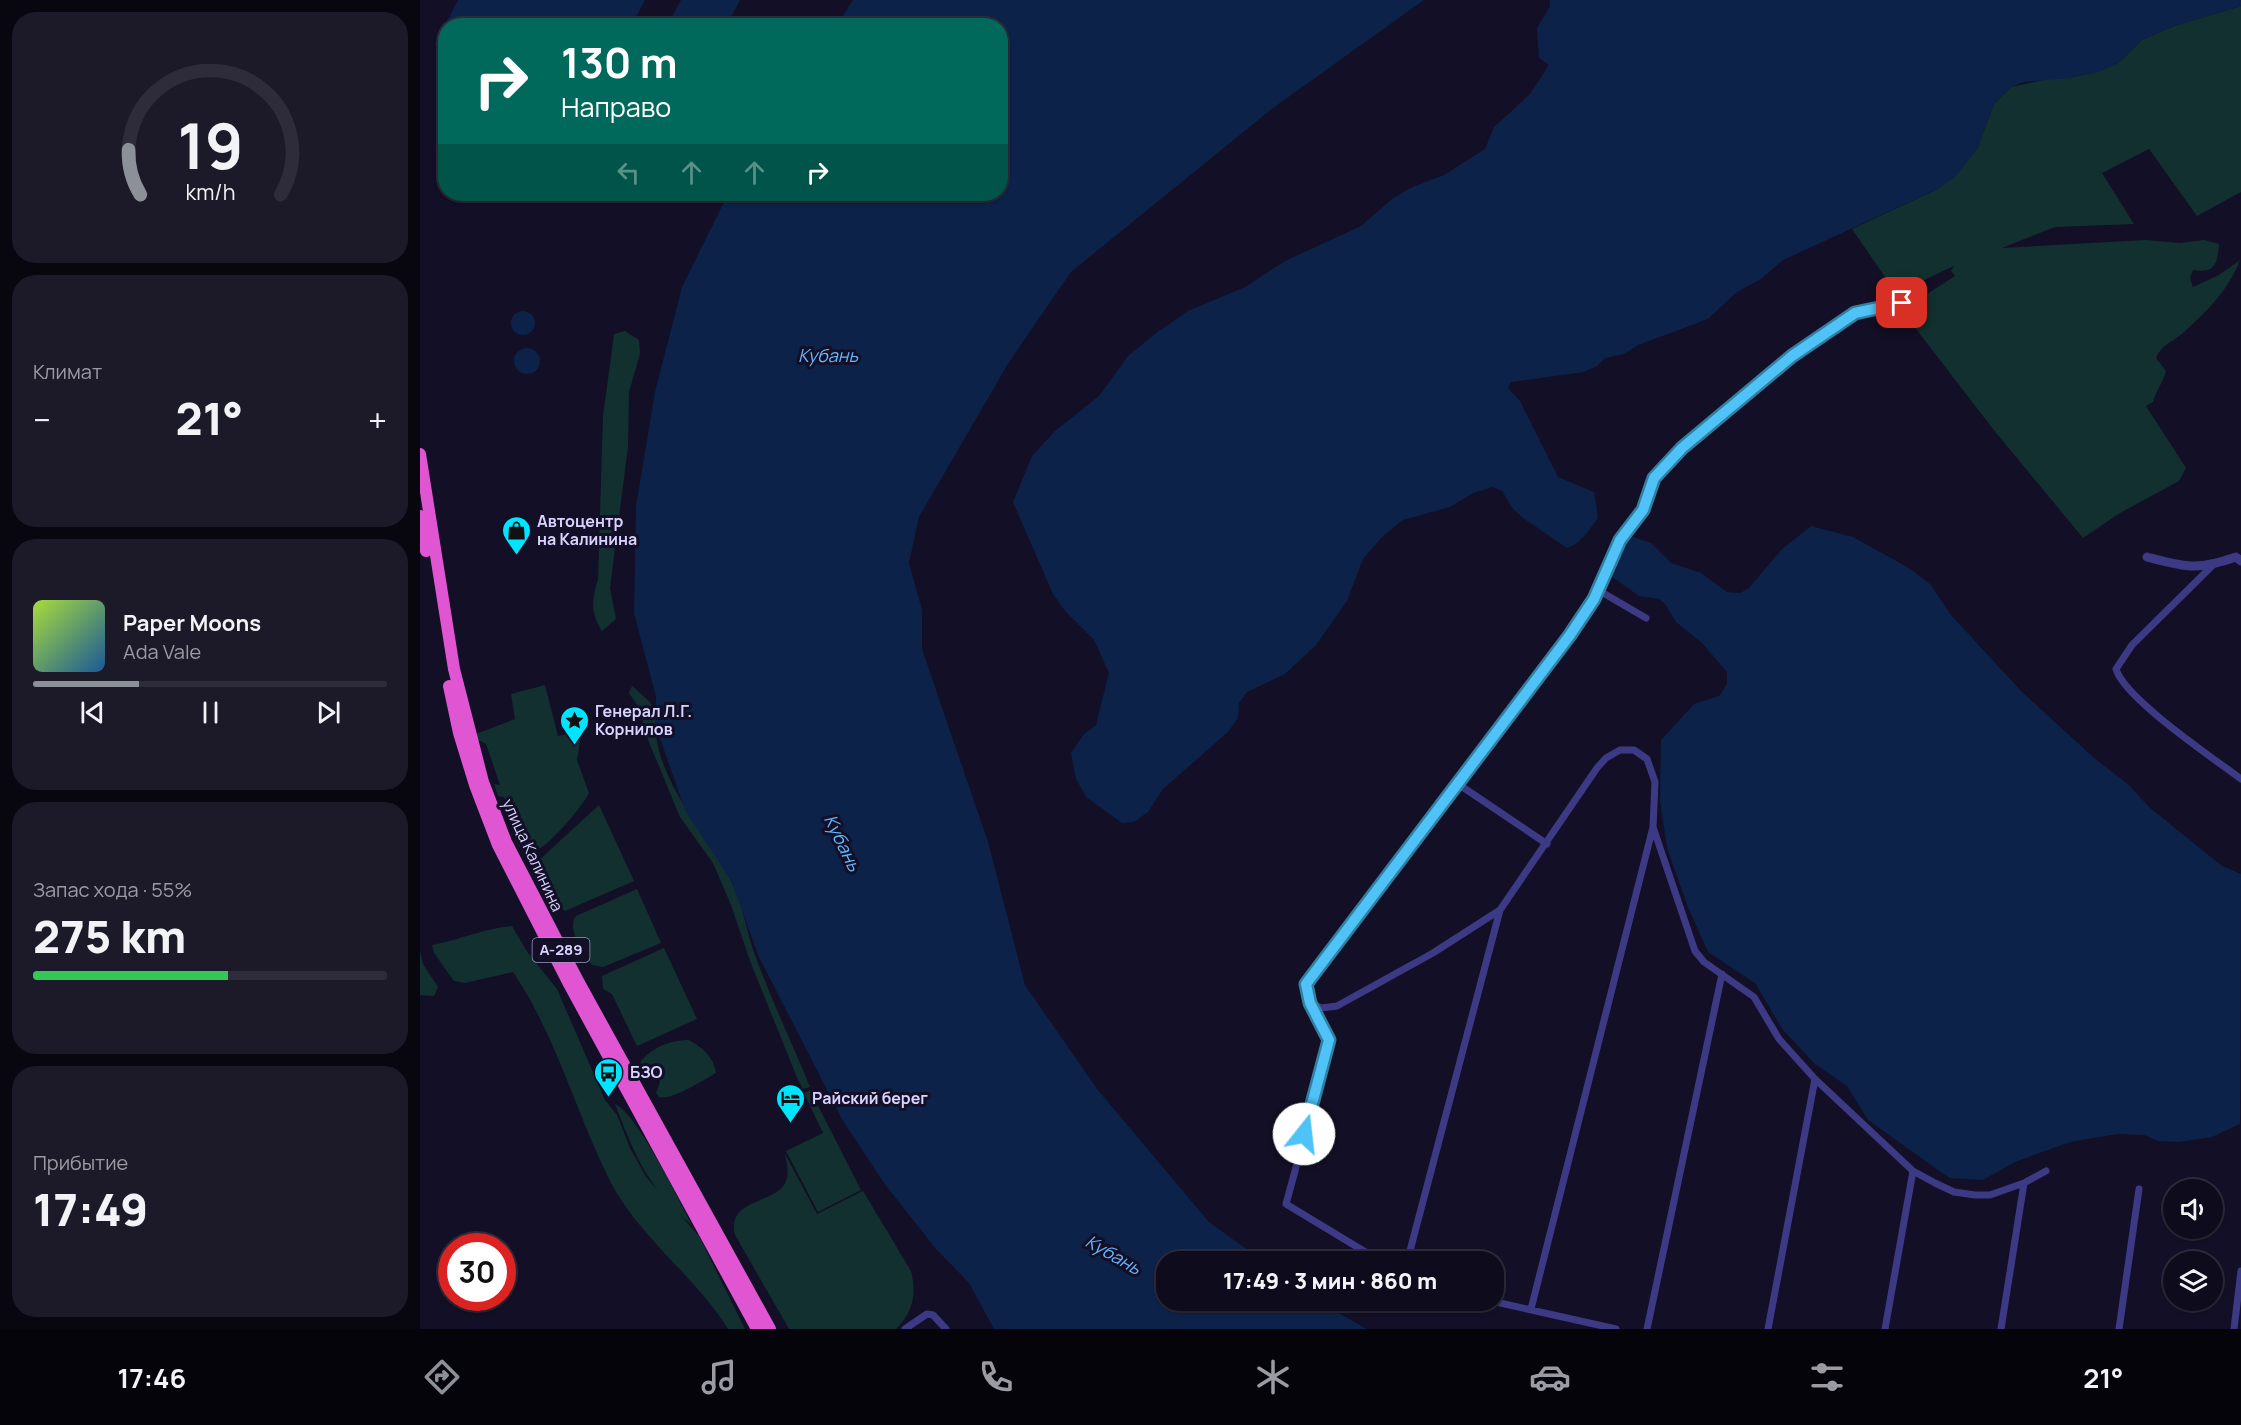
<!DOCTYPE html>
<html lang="ru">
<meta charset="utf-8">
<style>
:root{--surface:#0e0b1c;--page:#1c1929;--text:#f1f3f6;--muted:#9b9ba3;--line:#2e2b3b;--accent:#8c9099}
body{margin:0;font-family:Manrope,sans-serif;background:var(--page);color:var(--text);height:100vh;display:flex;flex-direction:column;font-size:22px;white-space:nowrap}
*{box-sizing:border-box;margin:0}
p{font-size:20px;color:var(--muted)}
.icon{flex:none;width:33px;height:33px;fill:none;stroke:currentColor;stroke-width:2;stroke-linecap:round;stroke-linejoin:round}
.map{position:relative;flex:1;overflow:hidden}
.details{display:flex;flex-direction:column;gap:12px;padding:12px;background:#08060f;width:420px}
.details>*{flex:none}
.banner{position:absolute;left:18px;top:18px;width:570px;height:183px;border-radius:24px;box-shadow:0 2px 4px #0004,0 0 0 2px var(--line);background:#00695c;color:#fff;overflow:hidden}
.tools{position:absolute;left:1743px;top:1179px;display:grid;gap:12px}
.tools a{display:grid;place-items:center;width:60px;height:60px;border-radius:50%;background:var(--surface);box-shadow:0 2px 4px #0004,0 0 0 2px var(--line);font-size:30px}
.speed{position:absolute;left:18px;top:1233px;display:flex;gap:12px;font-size:30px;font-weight:700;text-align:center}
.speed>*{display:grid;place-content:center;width:78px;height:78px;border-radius:50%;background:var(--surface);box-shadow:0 2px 4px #0004,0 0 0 2px var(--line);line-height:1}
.speed .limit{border:9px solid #d22;background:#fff;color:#111}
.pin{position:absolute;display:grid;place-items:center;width:51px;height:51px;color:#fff;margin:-26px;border-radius:12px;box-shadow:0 3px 9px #0006}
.me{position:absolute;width:66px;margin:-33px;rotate:16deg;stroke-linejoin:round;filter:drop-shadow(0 0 4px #0008)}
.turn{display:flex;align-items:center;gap:21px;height:126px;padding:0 24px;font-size:27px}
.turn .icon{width:78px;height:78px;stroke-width:2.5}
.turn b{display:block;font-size:42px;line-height:51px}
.lanes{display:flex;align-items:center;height:57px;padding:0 24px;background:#0003;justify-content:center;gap:30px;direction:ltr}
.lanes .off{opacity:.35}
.big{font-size:45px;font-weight:800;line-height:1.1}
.details .tile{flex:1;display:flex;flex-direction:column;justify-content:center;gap:9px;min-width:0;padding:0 21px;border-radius:24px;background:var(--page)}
.details .dial{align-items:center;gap:0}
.dial svg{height:156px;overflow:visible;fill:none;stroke:var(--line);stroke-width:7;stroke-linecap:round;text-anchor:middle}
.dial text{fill:var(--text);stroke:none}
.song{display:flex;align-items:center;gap:18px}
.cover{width:72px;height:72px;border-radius:9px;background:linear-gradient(135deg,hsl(80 70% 55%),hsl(210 70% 35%))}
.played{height:6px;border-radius:3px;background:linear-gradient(90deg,var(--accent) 30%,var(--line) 30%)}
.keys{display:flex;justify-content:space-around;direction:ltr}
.heat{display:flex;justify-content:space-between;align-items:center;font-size:33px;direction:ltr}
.charge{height:9px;border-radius:4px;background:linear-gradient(90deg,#34c759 55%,var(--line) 0)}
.trip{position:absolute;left:736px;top:1251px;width:348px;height:60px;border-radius:24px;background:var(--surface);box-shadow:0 2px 4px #0004,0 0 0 2px var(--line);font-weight:800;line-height:60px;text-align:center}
.tab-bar{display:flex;height:96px;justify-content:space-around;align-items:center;background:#06040b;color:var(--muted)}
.tab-bar .icon{width:42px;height:42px}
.tab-bar .current{color:var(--accent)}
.tab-bar b{font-size:27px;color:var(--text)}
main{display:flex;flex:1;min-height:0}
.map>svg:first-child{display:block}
.green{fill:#12302f}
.water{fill:#0c2248}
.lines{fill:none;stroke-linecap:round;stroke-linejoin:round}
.minor{stroke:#3d3a85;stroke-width:7}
.tertiary{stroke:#3d3a85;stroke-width:9}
.trunk{stroke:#e055d1;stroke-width:12}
.route-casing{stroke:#337fa1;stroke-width:15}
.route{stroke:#4fc3f7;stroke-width:10}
.labels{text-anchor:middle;stroke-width:6;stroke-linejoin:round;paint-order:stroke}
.shield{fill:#130f26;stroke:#9e99be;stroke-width:1.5}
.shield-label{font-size:15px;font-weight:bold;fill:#d9d4ff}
.poi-label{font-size:16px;font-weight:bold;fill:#d9d4ff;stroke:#130f26;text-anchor:start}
.street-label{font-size:16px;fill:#d9d4ff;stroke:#130f26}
.water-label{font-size:18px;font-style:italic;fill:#62b6ff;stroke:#130f26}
</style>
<main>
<section class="details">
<div class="tile dial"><svg viewBox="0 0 100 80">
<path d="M14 69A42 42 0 1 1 86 69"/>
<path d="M14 69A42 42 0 0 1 8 46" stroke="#8c9099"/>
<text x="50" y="56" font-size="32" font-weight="700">19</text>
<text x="50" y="72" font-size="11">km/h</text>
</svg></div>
<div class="tile"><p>Климат</p>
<div class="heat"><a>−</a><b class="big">21°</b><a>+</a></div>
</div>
<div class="tile">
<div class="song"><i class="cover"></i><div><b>Paper Moons</b><p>Ada Vale</p></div></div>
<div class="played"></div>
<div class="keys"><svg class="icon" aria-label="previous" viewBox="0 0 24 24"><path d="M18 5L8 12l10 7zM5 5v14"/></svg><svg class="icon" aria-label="pause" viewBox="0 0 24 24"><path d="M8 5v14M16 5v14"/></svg><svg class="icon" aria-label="next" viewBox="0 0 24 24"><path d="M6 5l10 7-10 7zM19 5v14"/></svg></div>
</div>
<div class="tile"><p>Запас хода · 55%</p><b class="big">275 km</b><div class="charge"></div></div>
<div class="tile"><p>Прибытие</p><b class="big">17:49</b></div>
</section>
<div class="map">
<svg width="1821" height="1329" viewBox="0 0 1821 1329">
<rect width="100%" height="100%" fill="#130f26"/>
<path class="green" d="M1821 6V192L1777 216 1729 149 1682 173 1714 224 1635 227 1582 248 1726 240 1760 243 1784 240 1799 244C1798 264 1794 274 1773 270L1770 278 1773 287 1799 275 1820 260C1808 291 1787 311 1763 333 1752 342 1741 345 1736 358L1746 371C1743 383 1736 390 1733 402L1726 406 1766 468 1759 481 1700 513 1663 538 1573 429 1493 325 1507 294 1535 276 1531 271 1534 266 1476 293 1432 229 1518 189 1557 149 1574 104 1591 87 1697 64 1722 40 1754 26Z
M205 331 219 340 220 354 209 392 208 447 190 588 196 619 182 631C171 615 171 599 178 580L183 416 194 334Z
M125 685 138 736 162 731 157 760 169 793C163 806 123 855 108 853 99 851 95 839 92 831L96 830 84 797 78 796 74 784 80 785 66 744 58 740 56 734 95 719 91 694Z
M212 686 229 701 237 712C226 770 287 832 311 881 323 903 326 931 335 955 351 999 372 1043 390 1087L383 1089 378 1080 330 961 311 905 293 863 260 817 226 735 220 709 209 693Z
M179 805 214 881 145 911 139 907 118 869 117 862Z
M217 889 241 943 183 967 172 965C163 953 146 928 156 916Z
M92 926 108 953 137 989 185 1100 197 1115 210 1148 226 1177 279 1236 325 1329H308C275 1276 220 1238 191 1183 156 1114 137 1037 93 972L45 983 34 981 14 953 12 945C39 940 65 928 92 926Z
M244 948 277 1019 217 1046 192 994 183 989 182 976Z
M0 950 3 964 18 987 14 996 0 995Z
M269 1040C283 1048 294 1057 296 1073 283 1080 252 1101 239 1097L236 1093 240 1082 238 1077 225 1079 219 1064C230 1048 250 1040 269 1040Z
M390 1090 441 1190 398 1212 366 1151 403 1133 384 1093Z
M195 1104C216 1112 260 1202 272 1225 229 1190 214 1154 195 1104Z
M365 1154 397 1214 443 1191 491 1271C497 1294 493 1312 476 1329H369L315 1235C306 1195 361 1206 367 1178 369 1170 366 1161 365 1154Z"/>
<path class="water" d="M38 0H225L212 25 26 26 25 49 15 44Z
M261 0H320L307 25H248Z
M433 0H1004L853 108 651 272 589 362 499 517 489 563 502 610V649L568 842 605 985 677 1089 789 1222 843 1261 747 1262V1300L897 1301 947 1329H574L549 1283 516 1249 464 1183 423 1121 338 955 312 882 265 810 235 724 236 697 214 613 216 506 235 392 262 287 308 194H580V26L417 25Z
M1130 0H1821V6L1754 26 1722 40 1697 64 1679 72 1650 78 1604 82 1591 87 1574 104 1557 149 1536 176 1518 189 1363 260 1341 279 1317 292 1289 318 1275 324 1218 345 1204 354 1185 358 1177 366 1164 372 1091 382 1088 388 1100 401 1138 477 1174 492 1178 518C1169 530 1162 543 1147 548L1103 518 1093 509 1082 491 1073 487 1053 493 1030 507 983 520 963 536 943 559 927 601 896 645 865 674 827 692 819 703 818 718 808 732 743 789 728 812 714 822 702 823 666 797 656 779 651 753 664 734 676 725 689 673 674 640 645 611 633 594 593 502 612 456 635 431 679 396 708 356 736 333 768 311 825 287 865 261 941 226 973 198 990 188 1024 175 1065 149 1074 127 1110 94 1129 65 1119 58 1117 28 1130 6Z
M175 194H214L197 203 181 199Z
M91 323a12 12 0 1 1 24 0a12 12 0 1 1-24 0Z
M94 361a13 13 0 1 1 26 0a13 13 0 1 1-26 0Z
M1391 526 1433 537 1489 568 1510 584 1531 615 1601 691 1673 757 1709 785 1729 807 1802 866 1821 874 1820 1124 1792 1137 1759 1142 1738 1141 1724 1135 1698 1134 1650 1142 1595 1162 1563 1180 1530 1178 1518 1170 1448 1120 1427 1086 1395 1064 1362 1029 1336 984 1288 952 1268 907 1247 848 1240 800 1241 740 1274 704 1299 696 1307 684V672L1282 643 1256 622 1245 604 1239 599 1219 596 1191 576V566L1211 536 1231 543 1251 563 1281 573 1307 592 1320 593 1329 588 1361 550Z"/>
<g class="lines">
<path class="minor" d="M1792 566 1712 645 1696 669C1704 698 1793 758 1821 779
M1178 590 1226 618
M1038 784 1127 844
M1080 910 1177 768 1186 758 1200 750H1214L1227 759 1235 782 1233 827 1275 951 1284 962 1334 997 1359 1039 1395 1079 1493 1171 1515 1183 1534 1192 1555 1195H1570L1604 1183
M890 1003 901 1008 917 1006 1013 953 1080 910 987 1262
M962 1262 866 1204 909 1046C910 1024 887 1007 886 984L1137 653 1174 599 1200 541 1223 510 1234 478 1262 448 1373 356 1435 313 1481 303
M1067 1300 1196 1329
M1111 1309 1233 827
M485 1329 507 1314 513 1315 526 1329
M1227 1329 1302 974
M1348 1329 1395 1079
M1465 1329 1493 1171
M1581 1329 1604 1183 1626 1171
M1699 1329 1719 1189
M1814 1329 1821 1271"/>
<path class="tertiary" d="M1727 557C1766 567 1776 571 1816 557L1821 561"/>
<path class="trunk" d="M0 454 34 669 63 782 86 842 158 981 350 1329
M0 516 6 551
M29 686 39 733 55 785 78 845 149 984 337 1329"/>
</g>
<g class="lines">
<defs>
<path id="route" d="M884 1134 909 1040 890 1003 886 984 1150 635 1174 599 1200 540 1223 510 1234 478 1262 448 1372 356 1435 313 1482 303"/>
</defs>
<use href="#route" class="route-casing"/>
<use href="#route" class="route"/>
</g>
<defs>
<symbol id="shop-pin" viewBox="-11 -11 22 30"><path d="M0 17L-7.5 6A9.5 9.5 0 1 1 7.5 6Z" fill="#00e5ff" stroke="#130f26"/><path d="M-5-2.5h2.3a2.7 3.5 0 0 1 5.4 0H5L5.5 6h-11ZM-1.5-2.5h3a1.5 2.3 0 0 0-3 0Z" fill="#111"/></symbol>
<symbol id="sight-pin" viewBox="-11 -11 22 30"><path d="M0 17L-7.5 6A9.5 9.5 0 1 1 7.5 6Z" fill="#00e5ff" stroke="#130f26"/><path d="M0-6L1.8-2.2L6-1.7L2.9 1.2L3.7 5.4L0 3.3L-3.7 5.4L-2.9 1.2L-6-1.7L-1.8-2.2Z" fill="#111"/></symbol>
<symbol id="bus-pin" viewBox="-11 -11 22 30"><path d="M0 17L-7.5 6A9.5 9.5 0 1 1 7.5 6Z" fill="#00e5ff" stroke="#130f26"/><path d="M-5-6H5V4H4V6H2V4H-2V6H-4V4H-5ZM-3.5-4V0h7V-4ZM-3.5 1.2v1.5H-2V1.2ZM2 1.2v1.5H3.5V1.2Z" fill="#111"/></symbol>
<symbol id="hotel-pin" viewBox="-11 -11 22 30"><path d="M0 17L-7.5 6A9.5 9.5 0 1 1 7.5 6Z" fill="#00e5ff" stroke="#130f26"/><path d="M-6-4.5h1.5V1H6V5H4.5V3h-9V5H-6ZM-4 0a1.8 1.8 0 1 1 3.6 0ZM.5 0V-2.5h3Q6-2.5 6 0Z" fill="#111"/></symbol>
</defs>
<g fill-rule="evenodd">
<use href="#shop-pin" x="80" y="514" width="33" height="45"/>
<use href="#sight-pin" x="138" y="704" width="33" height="45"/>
<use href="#bus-pin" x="172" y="1056" width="33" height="45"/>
<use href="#hotel-pin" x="354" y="1082" width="33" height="45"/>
</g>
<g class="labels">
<rect class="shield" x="112.5" y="938" width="57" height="24" rx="4.5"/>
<g class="shield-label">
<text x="141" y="955">А-289</text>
</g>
<g class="poi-label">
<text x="117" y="527">Автоцентр<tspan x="117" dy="18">на Калинина</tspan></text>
<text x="175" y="717">Генерал Л.Г.<tspan x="175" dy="18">Корнилов</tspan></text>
<text x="210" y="1078">БЗО</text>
<text x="392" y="1104">Райский берег</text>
</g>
<g class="street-label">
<text transform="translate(113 855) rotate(65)" y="6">улица Калинина</text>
</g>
<g class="water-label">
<text x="408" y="362">Кубань</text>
<text transform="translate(422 843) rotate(64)" y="6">Кубань</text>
<text transform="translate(693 1255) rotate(30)" y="6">Кубань</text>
</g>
</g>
</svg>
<div class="tools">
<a><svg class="icon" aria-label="sound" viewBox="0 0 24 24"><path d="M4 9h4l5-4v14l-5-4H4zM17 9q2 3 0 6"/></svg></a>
<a><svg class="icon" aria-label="layers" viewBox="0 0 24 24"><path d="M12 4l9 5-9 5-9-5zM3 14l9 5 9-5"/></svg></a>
</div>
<div class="speed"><div class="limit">30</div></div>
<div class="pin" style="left:1482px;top:303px;background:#d93025"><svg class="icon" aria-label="arrive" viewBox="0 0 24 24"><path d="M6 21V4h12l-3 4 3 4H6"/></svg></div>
<svg class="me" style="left:884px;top:1134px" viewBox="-20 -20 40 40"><circle r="19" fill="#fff"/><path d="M0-13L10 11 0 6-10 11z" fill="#4fc3f7"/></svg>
<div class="trip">17:49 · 3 мин · 860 m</div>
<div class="banner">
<div class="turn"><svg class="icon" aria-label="right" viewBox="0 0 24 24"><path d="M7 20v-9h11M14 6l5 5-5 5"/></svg><div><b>130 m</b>Направо</div></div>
<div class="lanes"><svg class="icon off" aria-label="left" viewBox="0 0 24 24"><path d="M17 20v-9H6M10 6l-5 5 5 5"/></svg><svg class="icon off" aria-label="ahead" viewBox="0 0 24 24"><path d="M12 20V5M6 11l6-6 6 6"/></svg><svg class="icon off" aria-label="ahead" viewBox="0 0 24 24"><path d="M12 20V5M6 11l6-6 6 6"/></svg><svg class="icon" aria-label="right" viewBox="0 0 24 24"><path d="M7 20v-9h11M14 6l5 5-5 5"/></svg></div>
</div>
</div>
</main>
<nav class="tab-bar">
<b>17:46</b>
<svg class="icon current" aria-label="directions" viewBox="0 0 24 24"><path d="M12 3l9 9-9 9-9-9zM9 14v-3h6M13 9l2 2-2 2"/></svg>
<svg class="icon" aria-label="music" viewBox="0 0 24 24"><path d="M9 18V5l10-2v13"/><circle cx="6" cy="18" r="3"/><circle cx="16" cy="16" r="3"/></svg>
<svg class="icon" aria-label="phone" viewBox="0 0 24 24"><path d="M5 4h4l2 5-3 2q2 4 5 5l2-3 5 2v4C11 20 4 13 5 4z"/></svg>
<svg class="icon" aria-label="climate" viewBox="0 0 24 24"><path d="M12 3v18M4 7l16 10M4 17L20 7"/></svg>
<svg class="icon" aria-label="car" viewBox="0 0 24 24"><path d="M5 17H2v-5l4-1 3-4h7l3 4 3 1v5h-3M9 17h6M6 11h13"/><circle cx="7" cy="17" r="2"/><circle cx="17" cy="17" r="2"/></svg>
<svg class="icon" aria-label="filters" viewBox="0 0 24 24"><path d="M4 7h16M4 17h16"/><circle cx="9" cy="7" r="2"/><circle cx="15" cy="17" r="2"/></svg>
<b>21°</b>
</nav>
